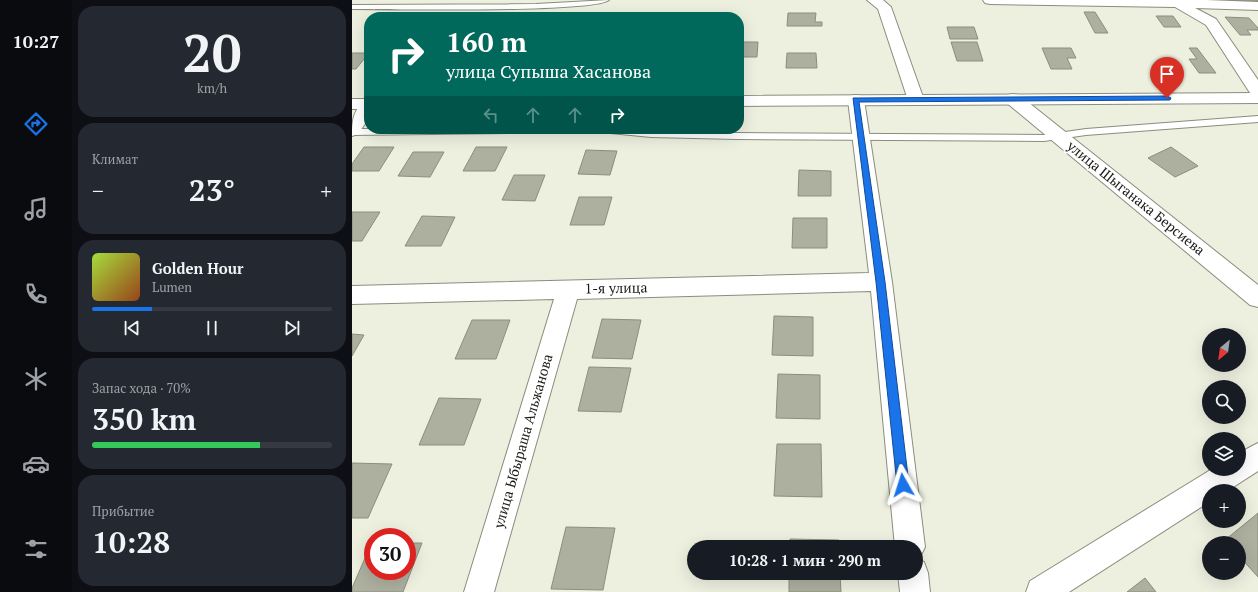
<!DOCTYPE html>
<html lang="ru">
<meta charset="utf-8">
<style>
:root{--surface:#171b24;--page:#242831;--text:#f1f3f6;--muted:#9ea1a6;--line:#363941;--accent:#1a73e8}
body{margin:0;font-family:"PT Serif",serif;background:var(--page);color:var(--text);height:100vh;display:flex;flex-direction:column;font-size:15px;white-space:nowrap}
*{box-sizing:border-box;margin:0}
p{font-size:13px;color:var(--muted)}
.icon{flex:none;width:22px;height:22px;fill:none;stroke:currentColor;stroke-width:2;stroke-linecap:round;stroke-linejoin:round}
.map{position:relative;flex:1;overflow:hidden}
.panel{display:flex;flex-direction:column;gap:6px;padding:6px;background:#0d0f14;width:280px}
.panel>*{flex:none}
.banner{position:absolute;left:12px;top:12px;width:380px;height:122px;border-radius:16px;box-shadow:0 4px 16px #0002;background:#00695c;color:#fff;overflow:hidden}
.needle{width:26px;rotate:209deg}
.controls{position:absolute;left:850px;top:328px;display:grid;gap:8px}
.controls a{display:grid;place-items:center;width:44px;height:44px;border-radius:50%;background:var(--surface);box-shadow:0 4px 16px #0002;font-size:20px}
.speed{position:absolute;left:12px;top:528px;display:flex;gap:8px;font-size:20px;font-weight:700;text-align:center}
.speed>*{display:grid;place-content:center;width:52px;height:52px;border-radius:50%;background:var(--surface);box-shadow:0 4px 16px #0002;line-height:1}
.speed .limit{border:6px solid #d22;background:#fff;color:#111}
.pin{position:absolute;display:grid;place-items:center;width:34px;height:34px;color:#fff;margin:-41px -17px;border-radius:50% 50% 50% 0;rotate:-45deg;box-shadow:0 0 4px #0007}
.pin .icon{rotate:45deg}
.me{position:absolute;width:44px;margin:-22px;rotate:354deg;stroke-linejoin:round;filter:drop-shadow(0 0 3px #0008)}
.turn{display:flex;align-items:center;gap:14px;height:84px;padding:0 16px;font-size:18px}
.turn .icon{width:52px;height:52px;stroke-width:2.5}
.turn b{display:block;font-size:28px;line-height:34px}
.lanes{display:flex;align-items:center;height:38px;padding:0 16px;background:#0003;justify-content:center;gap:20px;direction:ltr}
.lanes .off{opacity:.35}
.big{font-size:30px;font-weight:700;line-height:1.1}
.panel .widget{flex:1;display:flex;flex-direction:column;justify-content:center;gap:6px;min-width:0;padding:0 14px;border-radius:16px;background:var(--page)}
.panel .dial{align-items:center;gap:0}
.dial b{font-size:52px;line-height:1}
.song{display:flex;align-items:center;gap:12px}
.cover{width:48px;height:48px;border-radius:6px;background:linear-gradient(135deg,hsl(80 70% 55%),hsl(20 70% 35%))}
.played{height:4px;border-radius:2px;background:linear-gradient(90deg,var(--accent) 25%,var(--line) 25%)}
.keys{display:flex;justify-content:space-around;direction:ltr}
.heat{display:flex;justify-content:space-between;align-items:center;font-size:22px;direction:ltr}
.charge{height:6px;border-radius:3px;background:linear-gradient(90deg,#34c759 70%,var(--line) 0)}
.trip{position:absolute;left:335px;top:540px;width:236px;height:40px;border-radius:20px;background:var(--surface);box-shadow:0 4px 16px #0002;font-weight:700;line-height:40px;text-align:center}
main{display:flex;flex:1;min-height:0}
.tabs{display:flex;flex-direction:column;width:72px;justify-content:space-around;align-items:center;background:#090b0e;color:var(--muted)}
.tabs .icon{width:28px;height:28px}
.tabs .active{color:var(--accent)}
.tabs b{font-size:18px;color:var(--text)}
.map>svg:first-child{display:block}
.building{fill:#adb09f;stroke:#8b8e7e}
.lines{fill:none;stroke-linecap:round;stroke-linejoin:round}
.lane-casing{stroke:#8a8d7d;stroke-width:2}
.street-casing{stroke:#8a8d7d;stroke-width:2}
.secondary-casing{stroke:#8a8d7d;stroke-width:2}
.lane{fill:#fff;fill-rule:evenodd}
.street{fill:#fff;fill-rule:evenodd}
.secondary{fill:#fff;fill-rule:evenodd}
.route{fill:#1a73e8;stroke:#114b97}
.labels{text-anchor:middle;stroke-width:4;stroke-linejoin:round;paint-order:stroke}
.street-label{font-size:14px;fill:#1b1c16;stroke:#fff}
</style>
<main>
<nav class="tabs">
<b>10:27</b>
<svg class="icon active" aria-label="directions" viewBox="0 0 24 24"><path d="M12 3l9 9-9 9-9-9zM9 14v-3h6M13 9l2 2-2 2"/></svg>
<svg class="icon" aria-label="music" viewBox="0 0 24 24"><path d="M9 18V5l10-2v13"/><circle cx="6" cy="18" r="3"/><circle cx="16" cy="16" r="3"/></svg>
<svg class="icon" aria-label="phone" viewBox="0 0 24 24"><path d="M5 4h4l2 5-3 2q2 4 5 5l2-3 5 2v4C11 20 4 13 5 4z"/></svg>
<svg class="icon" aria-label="climate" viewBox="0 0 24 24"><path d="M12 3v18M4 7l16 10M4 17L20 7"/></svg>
<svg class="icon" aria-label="car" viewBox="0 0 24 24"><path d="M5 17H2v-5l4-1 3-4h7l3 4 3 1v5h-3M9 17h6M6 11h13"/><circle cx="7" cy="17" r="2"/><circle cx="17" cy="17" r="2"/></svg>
<svg class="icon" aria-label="filters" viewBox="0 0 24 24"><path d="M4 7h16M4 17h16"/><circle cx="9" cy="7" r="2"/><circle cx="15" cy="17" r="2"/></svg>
</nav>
<section class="panel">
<div class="widget dial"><b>20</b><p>km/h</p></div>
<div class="widget"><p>Климат</p>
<div class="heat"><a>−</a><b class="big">23°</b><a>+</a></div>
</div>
<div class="widget">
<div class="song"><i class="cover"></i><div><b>Golden Hour</b><p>Lumen</p></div></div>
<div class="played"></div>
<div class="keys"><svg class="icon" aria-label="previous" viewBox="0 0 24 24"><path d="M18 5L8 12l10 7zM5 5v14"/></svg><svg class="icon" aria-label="pause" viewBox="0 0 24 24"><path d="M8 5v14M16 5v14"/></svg><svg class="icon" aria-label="next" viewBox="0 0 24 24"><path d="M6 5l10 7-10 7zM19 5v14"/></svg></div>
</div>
<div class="widget"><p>Запас хода · 70%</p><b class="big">350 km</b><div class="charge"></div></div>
<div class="widget"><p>Прибытие</p><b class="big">10:28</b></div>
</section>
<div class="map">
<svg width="906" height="592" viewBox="0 0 906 592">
<rect width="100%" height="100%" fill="#edf0df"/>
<path class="building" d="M879 0H906V4L880 1Z
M732 12H743L756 33H743Z
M436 13H464L463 22H470V26H435Z
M273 14H298L297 17H272Z
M193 15H223L222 17H192Z
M804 16H821L829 27H812Z
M873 17 897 18 906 28V30H895L899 35H888Z
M595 27H622L626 39H598Z
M387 42H406L405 57H387Z
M599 42H625L631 61H605Z
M690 48H719L724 58H715L720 69H699Z
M837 48H845L864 73H847L837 59H845Z
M0 53H17L4 69H0Z
M435 53H464L465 68H434Z
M12 147H42L27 171H0V164Z
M124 147H155L143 171H111Z
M819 147 846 166 823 177 796 158Z
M234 150 265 151 258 175 226 174Z
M61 152H92L78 177 46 176Z
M447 170 479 171V196H446Z
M162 175H193L183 201 150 200Z
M227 197H260L252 225H218Z
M0 212H28L10 241H0Z
M70 216 103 217 89 246H53Z
M441 218H475V248H440Z
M422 316 461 317V356L420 355Z
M250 319 289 320 280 359 240 358Z
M120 320H158L144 359H103Z
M0 334 12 335 0 356Z
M237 367 279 368 269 412 226 411Z
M426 374 468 375V419L424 418Z
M87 398 129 399 112 445H67Z
M425 444H469L470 497 422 496Z
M0 463 40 464 16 518H0Z
M906 513V577L887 556V543H875L873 540Z
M214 527 263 528 251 590 199 589Z
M438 539 487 540 488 547H438Z
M20 542 21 571H55V543H70L51 592H0V588Z
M437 573H488L489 592H437Z
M793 578 804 592H775Z"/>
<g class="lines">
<defs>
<path id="lane" d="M257 0C241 13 35 9 0 9V5L184 4Z
M906 116V122L734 135 692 141 385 139 299 137 248 132 0 135V129H277L299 131 385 133 692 135 734 129Z"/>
<path id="street" d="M515 0H531L539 7 572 100 570 104 564 105 558 104 556 100 526 9Z
M631 0H854L906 2V10L843 8 864 19 906 80V97L900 96 854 25 823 7 638 4 633 3Z
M661 94 667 95 906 285V307L898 305 655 103 653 99 655 95Z
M504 95 510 96 512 100 540 282 573 547 568 557 564 559V547H543L519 291 225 299 142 592H112L202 299 0 304V286L517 273 496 100 498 96Z
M17 101V118L6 134 0 136C0 122 1 105 17 101Z
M906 443V471L875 491H857V502L717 592H674L678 581 860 469H887V453Z
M564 559 572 562 576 573 578 592H548L546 573H564Z"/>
<path id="secondary" d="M906 93V103L387 106V96Z
M0 99H17V109H0Z"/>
</defs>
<use href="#lane" class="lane-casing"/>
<use href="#street" class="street-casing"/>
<use href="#secondary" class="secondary-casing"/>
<use href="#lane" class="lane"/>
<use href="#street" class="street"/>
<use href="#secondary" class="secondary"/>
</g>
<path class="route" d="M815 96 819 98 818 100 507 102 533 282 557 485 555 489 551 490 547 489 545 485 524 282 501 98Z"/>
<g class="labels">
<g class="street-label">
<text transform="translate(784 198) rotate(39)" y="5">улица Шыганака Берсиева</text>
<text transform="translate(264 288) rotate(-1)" y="5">1-я улица</text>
<text transform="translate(171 441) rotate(-74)" y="5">улица Ыбыраша Альжанова</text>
</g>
</g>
</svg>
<div class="controls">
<a><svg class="needle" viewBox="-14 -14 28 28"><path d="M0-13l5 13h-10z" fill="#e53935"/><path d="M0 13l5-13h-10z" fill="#9ea1a6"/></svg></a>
<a><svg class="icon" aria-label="search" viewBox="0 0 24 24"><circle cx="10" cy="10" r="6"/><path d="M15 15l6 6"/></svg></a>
<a><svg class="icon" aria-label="layers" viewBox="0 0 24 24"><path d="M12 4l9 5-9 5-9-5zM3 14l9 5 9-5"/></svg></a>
<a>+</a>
<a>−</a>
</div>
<div class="speed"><div class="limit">30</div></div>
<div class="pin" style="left:815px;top:98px;background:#d93025"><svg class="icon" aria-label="arrive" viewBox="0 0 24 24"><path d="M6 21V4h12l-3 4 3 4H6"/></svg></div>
<svg class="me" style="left:551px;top:485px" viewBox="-20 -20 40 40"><path d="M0-17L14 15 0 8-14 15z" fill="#1a73e8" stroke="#fff" stroke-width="4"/></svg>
<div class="trip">10:28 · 1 мин · 290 m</div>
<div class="banner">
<div class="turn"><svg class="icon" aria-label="right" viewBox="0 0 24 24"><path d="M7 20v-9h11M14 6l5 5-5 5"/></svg><div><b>160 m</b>улица Супыша Хасанова</div></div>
<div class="lanes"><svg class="icon off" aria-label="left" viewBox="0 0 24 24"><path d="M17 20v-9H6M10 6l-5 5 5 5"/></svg><svg class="icon off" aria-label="ahead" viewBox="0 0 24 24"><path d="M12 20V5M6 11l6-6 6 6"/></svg><svg class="icon off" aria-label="ahead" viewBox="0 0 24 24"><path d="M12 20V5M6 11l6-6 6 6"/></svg><svg class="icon" aria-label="right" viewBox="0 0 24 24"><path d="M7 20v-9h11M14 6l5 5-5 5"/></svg></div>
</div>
</div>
</main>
